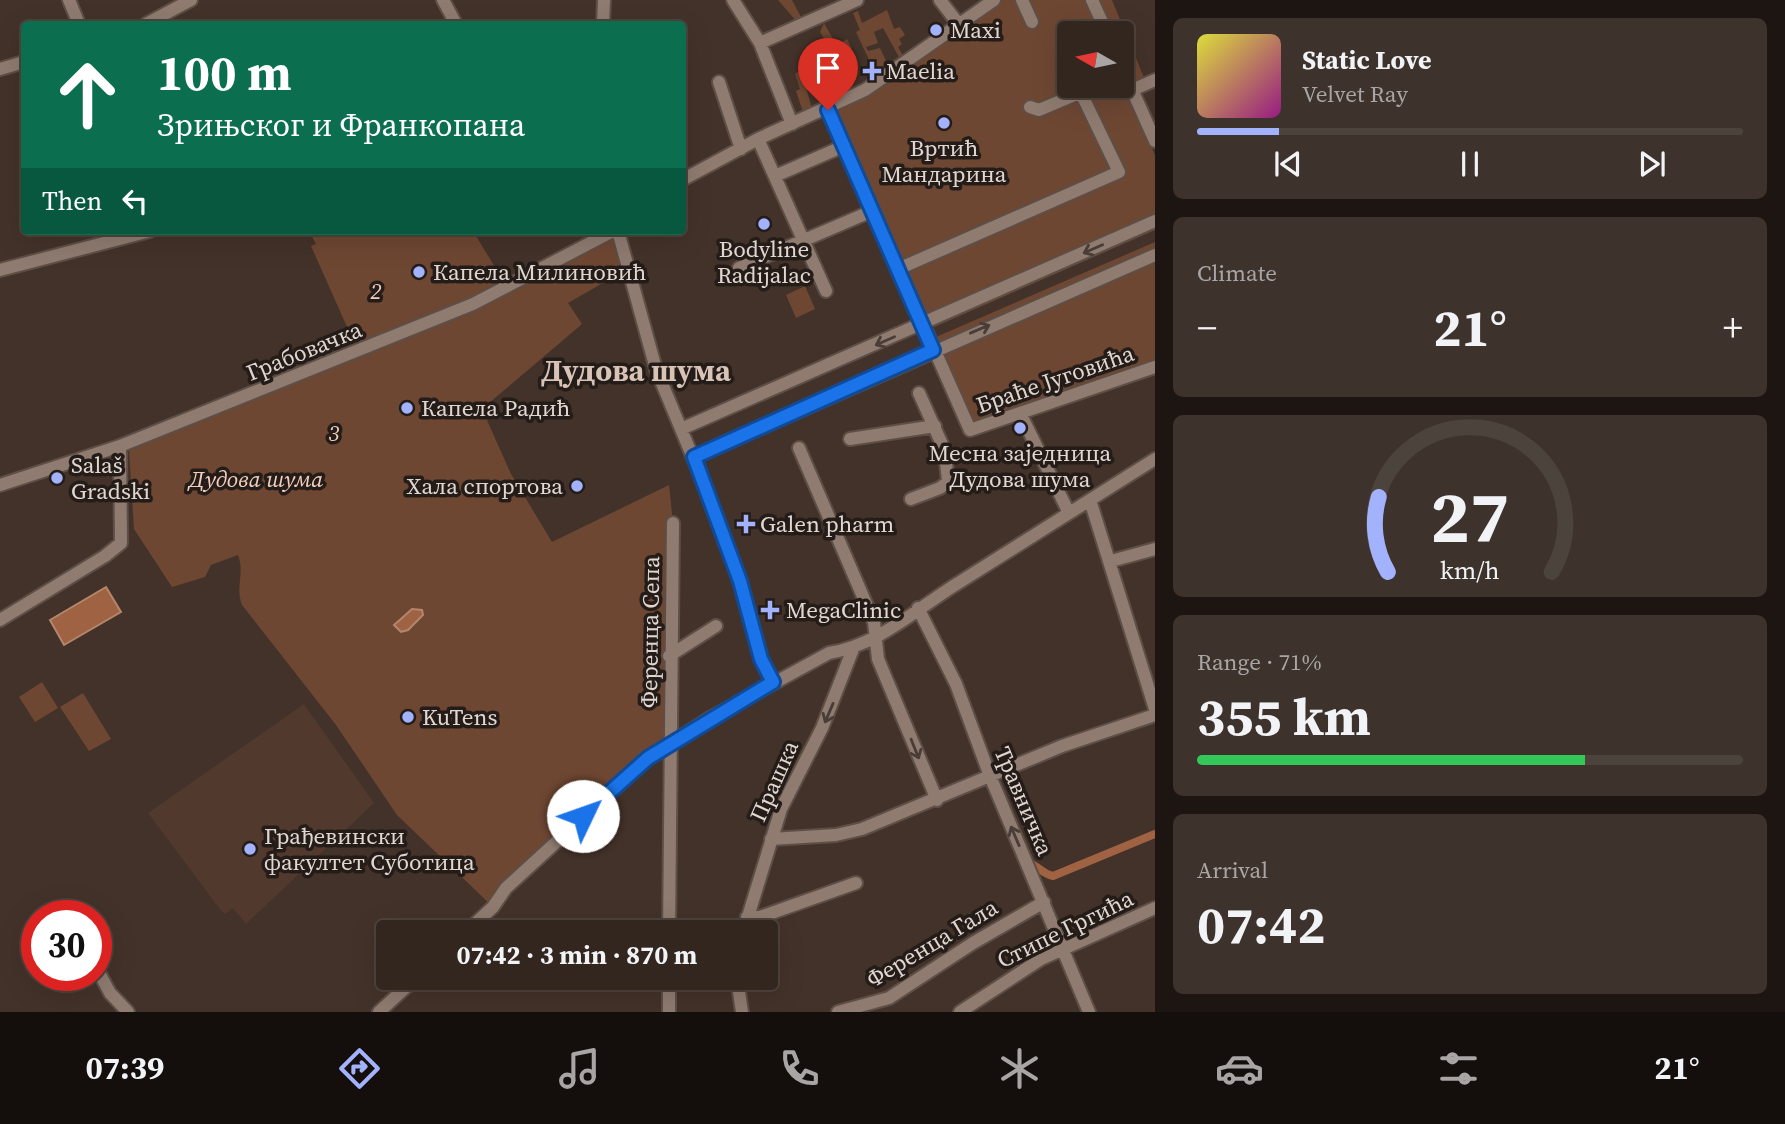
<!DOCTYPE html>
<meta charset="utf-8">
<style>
:root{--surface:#32261f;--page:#3d322c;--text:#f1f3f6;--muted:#a8a5a4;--line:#4d433d;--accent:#a3b2fd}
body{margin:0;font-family:"Source Serif 4",serif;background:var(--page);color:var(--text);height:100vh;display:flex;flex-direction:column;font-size:26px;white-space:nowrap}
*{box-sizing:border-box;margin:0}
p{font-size:23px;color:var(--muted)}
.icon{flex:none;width:38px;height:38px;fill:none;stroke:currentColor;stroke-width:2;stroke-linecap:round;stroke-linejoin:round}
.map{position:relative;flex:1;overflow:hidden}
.drawer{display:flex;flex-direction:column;gap:18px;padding:18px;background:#1c1511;width:630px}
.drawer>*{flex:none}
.banner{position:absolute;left:21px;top:21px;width:665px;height:214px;border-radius:7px;box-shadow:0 7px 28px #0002,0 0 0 2px var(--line);background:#0b6e4f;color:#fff;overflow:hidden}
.needle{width:46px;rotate:279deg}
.buttons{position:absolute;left:1057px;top:21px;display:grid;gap:14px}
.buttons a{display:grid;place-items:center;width:77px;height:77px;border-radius:7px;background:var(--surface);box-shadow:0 7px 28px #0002,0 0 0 2px var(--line);font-size:35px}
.speed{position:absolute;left:21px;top:900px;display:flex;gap:14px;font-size:35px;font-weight:700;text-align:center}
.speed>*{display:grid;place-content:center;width:91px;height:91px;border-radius:50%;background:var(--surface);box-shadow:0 7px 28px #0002,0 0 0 2px var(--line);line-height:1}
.speed .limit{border:10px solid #d22;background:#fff;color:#111}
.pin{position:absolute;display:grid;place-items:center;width:60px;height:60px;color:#fff;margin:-72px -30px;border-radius:50% 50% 50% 0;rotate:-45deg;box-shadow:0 0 7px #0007}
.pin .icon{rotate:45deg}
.me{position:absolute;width:77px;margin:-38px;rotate:48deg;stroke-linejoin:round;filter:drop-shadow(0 0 5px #0008)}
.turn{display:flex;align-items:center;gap:24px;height:147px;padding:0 21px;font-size:32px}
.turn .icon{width:91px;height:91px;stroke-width:2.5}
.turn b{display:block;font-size:49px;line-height:60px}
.then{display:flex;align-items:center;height:66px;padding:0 21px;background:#0003;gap:14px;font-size:26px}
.big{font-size:52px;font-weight:700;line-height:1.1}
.drawer .tile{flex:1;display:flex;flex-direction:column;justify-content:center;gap:10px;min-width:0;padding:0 24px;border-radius:10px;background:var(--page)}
.drawer .dial{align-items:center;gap:0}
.dial svg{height:182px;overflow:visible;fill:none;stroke:var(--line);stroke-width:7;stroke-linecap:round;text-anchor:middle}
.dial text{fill:var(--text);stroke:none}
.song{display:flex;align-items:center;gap:21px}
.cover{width:84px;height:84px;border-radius:10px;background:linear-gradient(135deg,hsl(60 70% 55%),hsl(310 70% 35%))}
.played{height:7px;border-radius:4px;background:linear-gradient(90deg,var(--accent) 15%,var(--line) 15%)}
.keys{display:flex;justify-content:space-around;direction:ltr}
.heat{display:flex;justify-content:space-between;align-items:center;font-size:38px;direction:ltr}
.charge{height:10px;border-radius:5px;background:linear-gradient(90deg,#34c759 71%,var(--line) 0)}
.trip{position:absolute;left:376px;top:920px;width:402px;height:70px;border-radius:7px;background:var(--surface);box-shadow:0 7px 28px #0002,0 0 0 2px var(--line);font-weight:700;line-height:70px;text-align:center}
.tab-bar{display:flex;height:112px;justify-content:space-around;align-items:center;background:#140f0c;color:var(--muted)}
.tab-bar .icon{width:49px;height:49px}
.tab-bar .on{color:var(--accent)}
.tab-bar b{font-size:32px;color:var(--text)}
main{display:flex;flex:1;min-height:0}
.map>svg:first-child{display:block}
.built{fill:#51392d}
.green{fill:#6e4732}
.water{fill:#9f6343;stroke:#b3866d;stroke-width:2}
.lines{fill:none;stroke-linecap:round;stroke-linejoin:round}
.canal{stroke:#9f6343;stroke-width:8}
.minor-casing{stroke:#5d4e46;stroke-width:16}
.minor{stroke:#8f7b70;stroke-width:12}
.oneway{stroke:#493d37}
.route-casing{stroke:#114b97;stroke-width:18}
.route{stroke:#1a73e8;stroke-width:12}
.poi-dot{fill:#a3b2fd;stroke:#241c18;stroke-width:2.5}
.labels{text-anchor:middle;stroke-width:7;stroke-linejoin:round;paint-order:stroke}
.poi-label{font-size:23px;fill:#e1d6d0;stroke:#241c18;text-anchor:start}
.park-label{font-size:23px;font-style:italic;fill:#f3cebc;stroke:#241c18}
.street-label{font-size:23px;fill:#e1d6d0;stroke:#241c18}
.district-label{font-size:30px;font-weight:bold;fill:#d9c3b7;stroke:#241c18}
</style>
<main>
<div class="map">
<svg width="1155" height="1012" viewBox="0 0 1155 1012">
<rect width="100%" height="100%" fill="#433229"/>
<path class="built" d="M304 704 374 803 246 924 233 908 225 914 219 908 148 813Z"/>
<path class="green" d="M778 0H792L803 21 798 23Z
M998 0H1085L1100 33H1069V86H1122V81L1155 155V215L928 315V320L830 110Z
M1097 0H1112L1145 80 1139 82 1132 80 1122 56V33H1112Z
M887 10 894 29 900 27 905 35 899 39 902 44 898 47 903 56 900 59 883 28 874 32 878 43 866 47 868 51 880 48 889 67 879 71 876 65 872 66 856 32 860 30 853 13 858 11 862 23Z
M824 23 837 46 847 39 852 49 840 53 837 47 821 52 818 46 826 42 820 32Z
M832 55 845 86 835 84 830 74 823 76 829 98 821 81 813 84 810 75 818 71 814 63Z
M801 69 812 109 803 112 796 91 800 89 795 74Z
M1155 223V230L932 328 930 323Z
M309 231H473L504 282 469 300 356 347 311 246 316 244Z
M615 234 629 268 568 303 582 324 482 409 511 474 552 542 669 485 673 523 670 743 493 907 397 815 336 725 242 605C235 588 245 573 238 555L211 565 205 577 172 587 134 529 129 451Z
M1155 242V251L939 344 936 337Z
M1155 261V365L1052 401 1049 396 990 415 989 421 970 428 951 385 941 348Z
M805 286 815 309 796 318 786 295Z
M42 682 58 708 35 722 19 697Z
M83 693 111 739 89 751 60 707Z"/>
<path class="water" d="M106 587 121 612 64 645 50 620Z
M412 609 422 610 423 615 408 630 401 632 394 625Z"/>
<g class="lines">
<path class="canal" d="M1027 862C1038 865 1042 874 1053 876L1155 834"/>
<defs>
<path id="minor" d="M69 0 79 24
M443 0 456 24
M733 0 760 43 792 124
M940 0 960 26
M1022 0 1032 22
M1092 0 1107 33
M146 24 191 0
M603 24 604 0
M760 43 857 0
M1122 67 1155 141
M0 69 24 62
M719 82 741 149
M1132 90 1155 80
M1030 107 1039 110 1096 86
M828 109 970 430 1155 367
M758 139 826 291
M775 176 844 146
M682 180 758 139 865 90 994 0
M618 231 656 369 706 489 740 581 761 659 773 682
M739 268 872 211
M898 269 1119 172 1081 93
M0 270 150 231
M1021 415 1069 513
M681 429 1155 221
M850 439 935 426
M799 448 874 622 878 659 937 800
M694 457 1155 255
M0 485 120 446 473 304 613 231
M911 499 940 488 948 482 945 451 919 393
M1090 500 1155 709
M1111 561 1155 549
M918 608 956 684 990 776 1089 1012
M0 620 105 556 121 543 120 446
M669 656 716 626
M771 839 836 835 862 829 1062 746 1155 715
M747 917H760L856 883
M465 933 493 907 506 888 648 758 710 718 829 653C878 645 914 611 955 585 1022 543 1088 501 1155 459
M669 933 673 523
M743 933 781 809 822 728 853 649
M96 967 110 993 128 1012
M737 978 742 1012
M379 1012 416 978
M669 1012V978
M838 1012 889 998 973 943 1044 902
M960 1012 1041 959 1155 908"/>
</defs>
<use href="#minor" class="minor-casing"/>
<use href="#minor" class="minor"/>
</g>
<defs><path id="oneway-shaft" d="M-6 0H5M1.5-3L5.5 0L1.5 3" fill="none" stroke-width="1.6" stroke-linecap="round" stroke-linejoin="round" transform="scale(1.75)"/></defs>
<g class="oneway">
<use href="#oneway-shaft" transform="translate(1093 249) rotate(156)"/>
<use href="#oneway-shaft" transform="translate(980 329) rotate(-23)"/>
<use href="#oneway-shaft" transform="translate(885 341) rotate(156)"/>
<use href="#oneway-shaft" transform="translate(829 713) rotate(113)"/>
<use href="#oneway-shaft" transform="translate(915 749) rotate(68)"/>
<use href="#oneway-shaft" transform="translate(1015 836) rotate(-113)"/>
</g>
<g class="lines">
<defs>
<path id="route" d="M583 816 648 758 773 682 761 659 740 581 694 457 933 350 828 110"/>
</defs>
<use href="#route" class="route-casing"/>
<use href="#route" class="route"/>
</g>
<g class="poi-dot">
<circle cx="936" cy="30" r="7"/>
<path d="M868.5 60.5h7v7h7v7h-7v7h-7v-7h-7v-7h7z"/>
<circle cx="944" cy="123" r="7"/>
<circle cx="764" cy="224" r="7"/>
<circle cx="419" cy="272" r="7"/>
<circle cx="407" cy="408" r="7"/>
<circle cx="1020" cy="428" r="7"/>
<circle cx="57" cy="478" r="7"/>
<circle cx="577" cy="486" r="7"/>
<path d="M742.5 513.5h7v7h7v7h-7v7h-7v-7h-7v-7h7z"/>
<path d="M766.5 599.5h7v7h7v7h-7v7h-7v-7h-7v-7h7z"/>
<circle cx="408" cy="717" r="7"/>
<circle cx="250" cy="849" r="7"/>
</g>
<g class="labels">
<g class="poi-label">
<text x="950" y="38">Maxi</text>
<text x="886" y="79">Maelia</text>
<text x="944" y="156" text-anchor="middle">Вртић<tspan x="944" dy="26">Мандарина</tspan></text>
<text x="764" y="257" text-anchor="middle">Bodyline<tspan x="764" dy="26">Radijalac</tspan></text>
<text x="433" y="280">Капела Милиновић</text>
<text x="421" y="416">Капела Радић</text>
<text x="1020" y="461" text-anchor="middle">Месна заједница<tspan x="1020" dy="26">Дудова шума</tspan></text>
<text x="71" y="473">Salaš<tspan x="71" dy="26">Gradski</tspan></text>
<text x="563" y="494" text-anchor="end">Хала спортова</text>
<text x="760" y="532">Galen pharm</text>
<text x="786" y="618">MegaClinic</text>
<text x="422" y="725">KuTens</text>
<text x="264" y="844">Грађевински<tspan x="264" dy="26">факултет Суботица</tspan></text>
</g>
<g class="park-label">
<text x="376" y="299">2</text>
<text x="334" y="441">3</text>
<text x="256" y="487">Дудова шума</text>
</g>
<g class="street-label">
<text transform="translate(304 351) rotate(-22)" y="8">Грабовачка</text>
<text transform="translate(1055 379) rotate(-19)" y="8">Браће Југовића</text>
<text transform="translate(650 632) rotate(-89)" y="8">Ференца Сепа</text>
<text transform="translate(774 781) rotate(-66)" y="8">Прашка</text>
<text transform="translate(1024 801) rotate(67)" y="8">Травничка</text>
<text transform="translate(1065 929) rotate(-26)" y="8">Стипе Гргића</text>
<text transform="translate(932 943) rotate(-31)" y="8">Ференца Гала</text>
</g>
<g class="district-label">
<text x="636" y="381">Дудова шума</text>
</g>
</g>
</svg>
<div class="buttons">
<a><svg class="needle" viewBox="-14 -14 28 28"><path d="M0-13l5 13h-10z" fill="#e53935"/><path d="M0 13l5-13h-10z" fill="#a8a5a4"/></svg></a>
</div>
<div class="speed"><div class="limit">30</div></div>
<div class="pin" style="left:828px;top:110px;background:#d93025"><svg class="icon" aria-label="arrive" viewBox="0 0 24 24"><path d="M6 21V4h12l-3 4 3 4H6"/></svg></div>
<svg class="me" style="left:583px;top:816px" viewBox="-20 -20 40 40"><circle r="19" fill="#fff"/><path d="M0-13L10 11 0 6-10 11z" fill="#1a73e8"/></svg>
<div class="trip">07:42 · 3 min · 870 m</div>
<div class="banner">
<div class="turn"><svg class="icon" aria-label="ahead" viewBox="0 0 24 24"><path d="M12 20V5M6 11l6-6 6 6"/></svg><div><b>100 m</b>Зрињског и Франкопана</div></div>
<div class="then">Then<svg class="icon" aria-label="left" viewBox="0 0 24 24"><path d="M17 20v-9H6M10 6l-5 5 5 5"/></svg></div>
</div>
</div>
<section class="drawer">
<div class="tile">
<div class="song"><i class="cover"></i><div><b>Static Love</b><p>Velvet Ray</p></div></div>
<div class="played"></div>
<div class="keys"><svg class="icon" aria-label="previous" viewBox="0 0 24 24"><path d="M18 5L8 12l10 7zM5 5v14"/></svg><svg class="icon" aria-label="pause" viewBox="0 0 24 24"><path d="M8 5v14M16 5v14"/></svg><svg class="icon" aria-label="next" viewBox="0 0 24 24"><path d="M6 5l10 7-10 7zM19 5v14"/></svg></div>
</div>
<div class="tile"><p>Climate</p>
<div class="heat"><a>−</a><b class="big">21°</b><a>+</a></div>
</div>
<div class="tile dial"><svg viewBox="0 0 100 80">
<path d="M14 69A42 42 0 1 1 86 69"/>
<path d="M14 69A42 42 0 0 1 10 36" stroke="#a3b2fd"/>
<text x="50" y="56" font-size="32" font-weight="700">27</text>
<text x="50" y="72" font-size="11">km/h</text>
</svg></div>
<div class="tile"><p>Range · 71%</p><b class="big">355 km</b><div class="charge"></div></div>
<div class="tile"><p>Arrival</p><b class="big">07:42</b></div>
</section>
</main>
<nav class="tab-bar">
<b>07:39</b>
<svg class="icon on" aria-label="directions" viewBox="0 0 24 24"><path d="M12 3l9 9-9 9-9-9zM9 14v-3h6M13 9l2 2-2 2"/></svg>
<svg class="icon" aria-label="music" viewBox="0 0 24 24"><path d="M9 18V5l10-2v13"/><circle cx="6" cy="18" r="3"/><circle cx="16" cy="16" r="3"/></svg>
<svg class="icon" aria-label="phone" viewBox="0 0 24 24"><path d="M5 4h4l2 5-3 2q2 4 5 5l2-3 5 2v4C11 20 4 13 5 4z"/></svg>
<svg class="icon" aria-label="climate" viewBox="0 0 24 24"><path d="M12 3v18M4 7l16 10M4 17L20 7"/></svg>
<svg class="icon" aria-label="car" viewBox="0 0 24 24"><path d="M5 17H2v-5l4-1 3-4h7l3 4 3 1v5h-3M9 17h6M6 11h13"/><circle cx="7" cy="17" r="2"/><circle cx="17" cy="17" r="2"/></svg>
<svg class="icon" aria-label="filters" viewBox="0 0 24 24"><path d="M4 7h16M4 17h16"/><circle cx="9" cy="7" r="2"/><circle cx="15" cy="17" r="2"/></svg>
<b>21°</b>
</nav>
